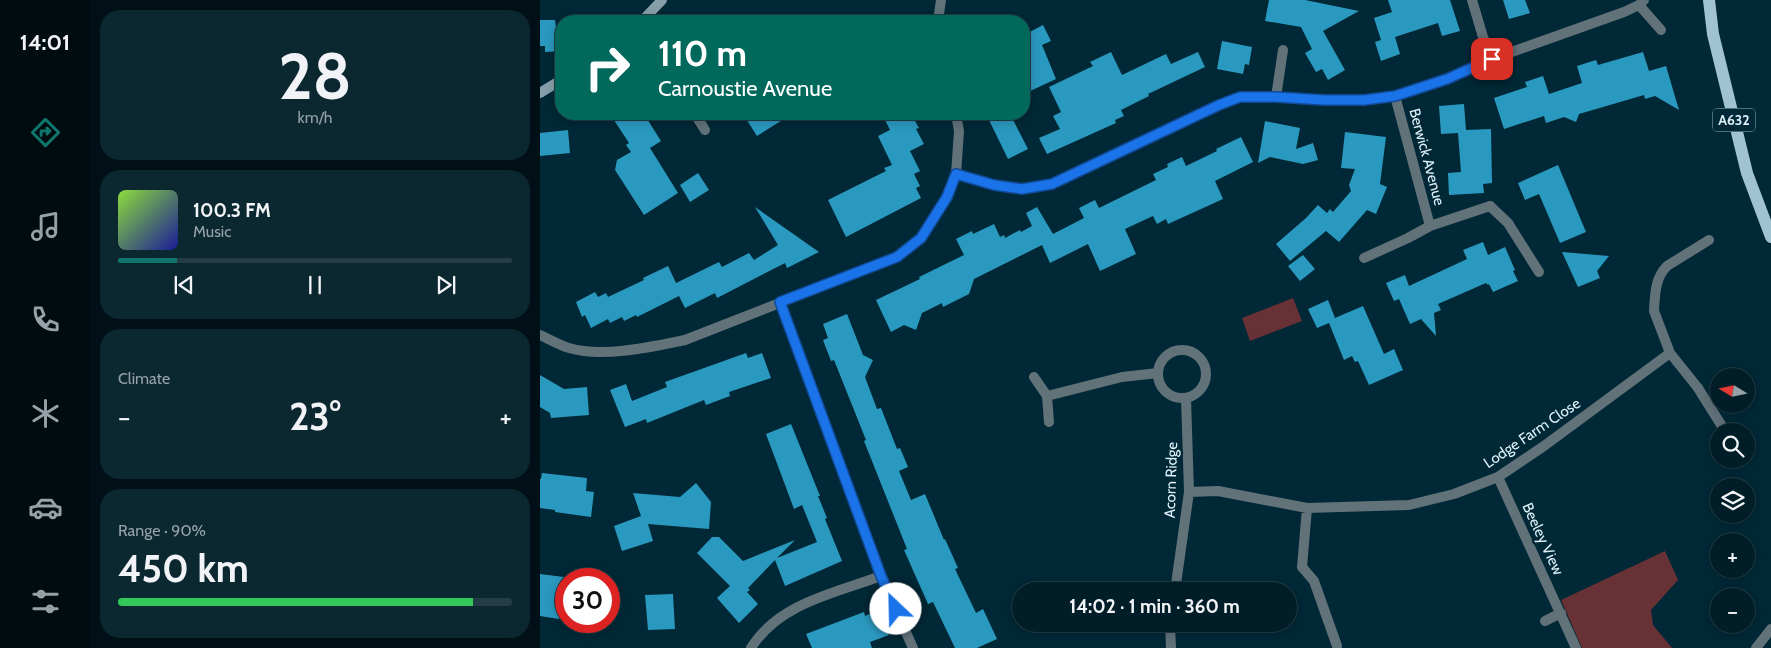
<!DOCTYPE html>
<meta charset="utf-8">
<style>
:root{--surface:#011e28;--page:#0b2730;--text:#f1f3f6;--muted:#96a2a8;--line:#233c45;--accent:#0f766e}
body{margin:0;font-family:Cabin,sans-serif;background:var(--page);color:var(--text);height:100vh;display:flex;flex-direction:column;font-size:19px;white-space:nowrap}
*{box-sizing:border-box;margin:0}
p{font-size:16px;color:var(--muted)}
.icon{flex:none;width:28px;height:28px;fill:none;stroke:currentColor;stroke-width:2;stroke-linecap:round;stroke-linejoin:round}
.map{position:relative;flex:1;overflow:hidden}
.details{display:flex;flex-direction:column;gap:10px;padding:10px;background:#011016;width:450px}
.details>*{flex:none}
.top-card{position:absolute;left:15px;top:15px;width:475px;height:105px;border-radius:20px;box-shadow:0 2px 12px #0003,0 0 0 1px var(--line);background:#00695c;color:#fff;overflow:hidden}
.needle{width:32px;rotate:280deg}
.fabs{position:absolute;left:1170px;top:368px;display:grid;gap:10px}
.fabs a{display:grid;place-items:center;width:45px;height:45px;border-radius:50%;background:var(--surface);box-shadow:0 2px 12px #0003,0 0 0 1px var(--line);font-size:25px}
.speed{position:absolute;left:15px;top:568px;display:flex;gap:10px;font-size:25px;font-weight:700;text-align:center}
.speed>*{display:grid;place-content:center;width:65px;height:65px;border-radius:50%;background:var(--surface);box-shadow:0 2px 12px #0003,0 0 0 1px var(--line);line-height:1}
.speed .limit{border:8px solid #d22;background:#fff;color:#111}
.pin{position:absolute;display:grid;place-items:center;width:42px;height:42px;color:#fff;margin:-21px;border-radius:10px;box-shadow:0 2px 8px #0006}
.me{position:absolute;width:55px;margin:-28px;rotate:336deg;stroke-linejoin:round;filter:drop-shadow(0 0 4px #0008)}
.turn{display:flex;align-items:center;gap:18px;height:105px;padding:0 20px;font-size:22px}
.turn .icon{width:65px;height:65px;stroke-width:2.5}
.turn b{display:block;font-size:35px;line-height:42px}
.big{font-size:38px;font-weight:700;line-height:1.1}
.details .card{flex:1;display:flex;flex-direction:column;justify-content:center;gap:8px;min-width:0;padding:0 18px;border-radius:20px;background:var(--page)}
.details .dial{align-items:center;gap:0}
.dial b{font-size:65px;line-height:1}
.song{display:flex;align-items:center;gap:15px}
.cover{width:60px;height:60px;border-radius:8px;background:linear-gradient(135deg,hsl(90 70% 55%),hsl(240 70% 35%))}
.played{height:5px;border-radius:2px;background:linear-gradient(90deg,var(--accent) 15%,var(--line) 15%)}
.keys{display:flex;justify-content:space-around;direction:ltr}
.heat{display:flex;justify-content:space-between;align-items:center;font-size:28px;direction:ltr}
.charge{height:8px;border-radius:4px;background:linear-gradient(90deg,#34c759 90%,var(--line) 0)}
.trip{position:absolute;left:472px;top:582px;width:285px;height:50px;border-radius:25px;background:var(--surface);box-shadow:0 2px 12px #0003,0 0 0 1px var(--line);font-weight:700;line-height:50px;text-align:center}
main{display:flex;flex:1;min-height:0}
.tab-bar{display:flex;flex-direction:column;width:90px;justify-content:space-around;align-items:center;background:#000c10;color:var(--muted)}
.tab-bar .icon{width:35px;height:35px}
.tab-bar .active{color:var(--accent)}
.tab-bar b{font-size:22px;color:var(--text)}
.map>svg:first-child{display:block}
.green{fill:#673135}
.building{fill:#2a99bf}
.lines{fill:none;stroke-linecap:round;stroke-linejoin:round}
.lane{stroke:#627279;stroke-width:10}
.street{stroke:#627279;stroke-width:10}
.secondary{stroke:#869faa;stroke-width:10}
.primary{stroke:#a1c2d0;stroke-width:12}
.route-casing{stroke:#114b97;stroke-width:12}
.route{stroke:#1a73e8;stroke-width:9}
.labels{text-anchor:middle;stroke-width:5;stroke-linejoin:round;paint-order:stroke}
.shield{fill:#012836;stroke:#9cb5bf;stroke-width:1}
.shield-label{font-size:14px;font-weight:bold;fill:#def1fa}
.street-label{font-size:15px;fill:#def1fa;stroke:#012836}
</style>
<main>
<nav class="tab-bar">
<b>14:01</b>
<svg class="icon active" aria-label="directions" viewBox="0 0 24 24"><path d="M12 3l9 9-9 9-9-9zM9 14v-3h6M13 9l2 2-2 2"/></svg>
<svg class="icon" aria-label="music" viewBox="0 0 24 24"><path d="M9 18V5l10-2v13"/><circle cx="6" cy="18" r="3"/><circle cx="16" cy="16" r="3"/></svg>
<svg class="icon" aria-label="phone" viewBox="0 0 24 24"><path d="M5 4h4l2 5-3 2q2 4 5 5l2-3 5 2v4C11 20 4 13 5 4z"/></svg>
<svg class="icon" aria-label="climate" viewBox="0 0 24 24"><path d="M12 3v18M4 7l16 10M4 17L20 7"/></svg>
<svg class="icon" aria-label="car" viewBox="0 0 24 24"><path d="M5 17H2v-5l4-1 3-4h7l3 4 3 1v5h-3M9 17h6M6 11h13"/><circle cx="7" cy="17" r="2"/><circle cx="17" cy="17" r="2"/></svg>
<svg class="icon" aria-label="filters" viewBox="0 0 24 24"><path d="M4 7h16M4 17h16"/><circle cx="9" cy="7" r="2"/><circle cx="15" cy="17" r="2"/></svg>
</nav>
<section class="details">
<div class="card dial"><b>28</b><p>km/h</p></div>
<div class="card">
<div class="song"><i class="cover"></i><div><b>100.3 FM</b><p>Music</p></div></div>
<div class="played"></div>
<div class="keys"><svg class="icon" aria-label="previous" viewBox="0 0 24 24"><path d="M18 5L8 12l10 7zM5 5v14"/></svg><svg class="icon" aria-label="pause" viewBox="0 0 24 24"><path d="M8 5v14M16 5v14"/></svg><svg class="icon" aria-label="next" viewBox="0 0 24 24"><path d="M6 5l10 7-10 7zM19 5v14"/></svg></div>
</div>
<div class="card"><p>Climate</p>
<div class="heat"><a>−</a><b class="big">23°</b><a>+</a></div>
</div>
<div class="card"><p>Range · 90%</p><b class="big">450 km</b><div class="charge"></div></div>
</section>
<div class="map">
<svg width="1231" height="648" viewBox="0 0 1231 648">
<rect width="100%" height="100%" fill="#012836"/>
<path class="green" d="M753 298 762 321 710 341 702 318Z
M1125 551 1138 580 1111 610 1113 625 1132 648H1042L1021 600Z"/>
<path class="building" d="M729 0H765L819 11 783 31 805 70 788 80 782 69 776 72 765 53 772 49 761 27 725 21Z
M848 0H910L920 31 902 36 898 23 855 37 860 54 841 61 835 42 841 40 834 18 852 12Z
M963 0H985L990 13 969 19Z
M0 20H15L16 27H21V51L5 52V46H0Z
M503 25 511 41 502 45 516 79 488 92 484 83V35Z
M682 41 712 47 709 65 705 64 703 74 677 69Z
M571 52 582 75 626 54 631 64 658 52 665 67 608 94 609 96 581 110 584 116 575 120 576 123 507 154 499 138 520 129 513 116 521 112 509 87 553 66 550 62Z
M1103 52 1109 71 1126 66 1139 110 1115 96 1105 99 1104 95 1039 114 1036 122 1024 117 1006 123 1004 116 964 129 954 98 987 87 985 82 1003 76 1009 94 1042 83 1037 66 1056 60 1058 65Z
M924 104 926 130 951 129 952 183 943 184 944 193 909 195 908 173 921 172 918 133 901 134 899 106Z
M70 114H104L121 141 110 148 138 193 104 215 75 170 77 160 91 152 86 145 89 143Z
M203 114H252L217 136Z
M342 114H371L379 128 376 129 384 144 370 151 380 171 374 174 380 186 376 188 381 198 306 237 288 200 346 171 344 168 352 165 338 136 350 130Z
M462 114H470L488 149 468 159 449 120Z
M725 121 760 128 756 149 773 143 778 160 763 164 730 157 718 163Z
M28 130 30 153 0 156V133Z
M805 132 846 137 840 184 847 187 836 214 827 210 799 242 786 231 750 261 736 244 766 218 778 205 787 213 790 209 793 212 811 191 809 185 815 169 801 168Z
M701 137 713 162 675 181 683 199 628 224 626 219 617 224 613 216 585 229 596 254 560 271 548 244 510 263 502 245 434 279 429 294 403 307 402 303 382 313 376 330 364 325 351 332 336 300 380 279 379 277 424 255 416 239 432 231 433 234 454 224 460 237 464 235 465 238 480 230 481 232 492 226 486 213 497 207 513 234 544 218 539 208 555 200 559 208 616 180 613 174 628 167 627 164 642 157 646 166 677 151 676 149Z
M1018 165 1046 232 1020 243 999 194 985 200 978 183Z
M158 173 169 190 150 202 140 185Z
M215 207 279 252 247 268 245 263 177 298 175 293 145 308 139 296 97 317 96 315 84 321 82 317 70 323 68 319 51 328 45 315 42 317 36 302 55 292 58 297 66 293 68 297 104 280 103 278 128 266 136 283 179 262 182 267 209 253 214 260 238 245Z
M943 242 948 255 965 247 975 270 973 271 978 281 953 292 949 284 948 285 946 283 898 304 901 310 894 313 896 336 881 319 870 324 859 299 854 301 846 283 865 275 869 286 927 259 923 250Z
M1022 252 1069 256 1057 271 1060 278 1038 287Z
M763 255 775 269 760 281 748 266Z
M788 300 795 318 823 306 844 354 854 349 863 370 829 385 818 361 815 362 812 356 804 360 789 323 777 328 768 309Z
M307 314 323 355 333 360 325 377 337 409 341 408 357 449 360 448 368 467 359 471 371 500 385 494 404 540 405 539 418 568 415 569 436 613 443 609 457 639 437 648H415L393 602 388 604 364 550 367 549 324 441 326 440 294 360 291 361 283 340 288 338 283 324Z
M206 353 208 358 222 353 231 378 189 392 190 396 166 405 164 400 107 423 106 419 85 427 70 390 86 384 92 401 127 387 125 382Z
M0 375 24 389 47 387 49 415 11 418 10 413 0 407Z
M251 424 280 496H278L287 518 285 519 302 561 245 586 235 560 208 588 210 590 207 592 218 604 199 623 177 598 190 586 157 553 172 537H179L203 561 255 540 237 558 277 542 262 505 254 509 226 434Z
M2 473 47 478 46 491 54 492 51 517 15 512V510L0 508V479H1Z
M156 483 171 502 169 529 108 524 113 541 82 551 74 526 101 516 93 493 140 497Z
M0 574 24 577 19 619 0 616Z
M133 594 135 629 108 630 105 595Z
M338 610 349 635 330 642 332 648H272L266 634 324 612 325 616Z"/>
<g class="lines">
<path class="lane" d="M950 206 968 223 999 272
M1114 311C1115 294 1115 278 1127 266L1169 240
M1158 388 1185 431
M762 567 774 581 797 646"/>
<path class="street" d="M932 0 943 37 952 59
M1099 5 1121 30
M398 21 401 0
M855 96 890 226
M736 97 743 50
M155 114 165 130
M416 174 454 185 482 189 511 184 679 105 699 97H736L784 100H824L855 96 907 79 952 59 1084 12 1099 5 1104 0
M824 258 868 238 890 226 950 206
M240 302 341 576 373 648
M1114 311 1130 353 1158 388
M0 335C9 339 19 345 29 348 63 358 111 347 145 340L357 257 381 239 407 197 416 174 419 131 416 114
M618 374a24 24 0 1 1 48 0a24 24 0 1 1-48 0Z
M494 377 507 396 509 422
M507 396 582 377 618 373
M958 477 1036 648
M649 492 678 491 767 508 869 505 914 494 958 477 1004 446 1130 353
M762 567 767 508
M635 591 649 492 646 398
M1005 621 1021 613
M630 624 631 648
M211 648C239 603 295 593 341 576
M1216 648 1231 629"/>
<path class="secondary" d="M102 21 122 0
M0 93 21 80"/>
<path class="primary" d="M1169 0 1173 34 1207 173 1231 237"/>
</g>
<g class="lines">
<defs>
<path id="route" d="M356 609 341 576 240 302 357 257 381 238 407 197 416 174 454 185 482 189 512 184 679 105 700 97H736L784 100H824L855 96 907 79 952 59"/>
</defs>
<use href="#route" class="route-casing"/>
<use href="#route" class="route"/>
</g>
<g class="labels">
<rect class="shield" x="1173" y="108.5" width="42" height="23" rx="4"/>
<g class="shield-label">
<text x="1194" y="125">A632</text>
</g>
<g class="street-label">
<text transform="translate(887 157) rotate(75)" y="5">Berwick Avenue</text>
<text transform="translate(992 433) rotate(-34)" y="5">Lodge Farm Close</text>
<text transform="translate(631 480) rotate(-88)" y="5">Acorn Ridge</text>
<text transform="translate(1003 539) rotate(65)" y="5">Beeley View</text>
</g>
</g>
</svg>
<div class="fabs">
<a><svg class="needle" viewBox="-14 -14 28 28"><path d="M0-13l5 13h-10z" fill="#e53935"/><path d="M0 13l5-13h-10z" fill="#96a2a8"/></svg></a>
<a><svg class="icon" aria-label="search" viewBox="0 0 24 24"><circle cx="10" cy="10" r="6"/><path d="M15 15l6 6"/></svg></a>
<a><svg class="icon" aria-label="layers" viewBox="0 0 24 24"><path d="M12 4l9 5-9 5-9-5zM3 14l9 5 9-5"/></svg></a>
<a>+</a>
<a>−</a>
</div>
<div class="speed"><div class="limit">30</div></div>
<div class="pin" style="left:952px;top:59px;background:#d93025"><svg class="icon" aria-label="arrive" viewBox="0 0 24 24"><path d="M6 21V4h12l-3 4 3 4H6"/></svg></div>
<svg class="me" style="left:356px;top:609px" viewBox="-20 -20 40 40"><circle r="19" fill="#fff"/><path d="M0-13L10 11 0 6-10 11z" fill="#1a73e8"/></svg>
<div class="trip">14:02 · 1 min · 360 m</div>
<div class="top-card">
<div class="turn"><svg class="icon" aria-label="right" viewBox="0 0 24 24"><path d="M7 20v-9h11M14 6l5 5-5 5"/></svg><div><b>110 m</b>Carnoustie Avenue</div></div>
</div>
</div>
</main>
